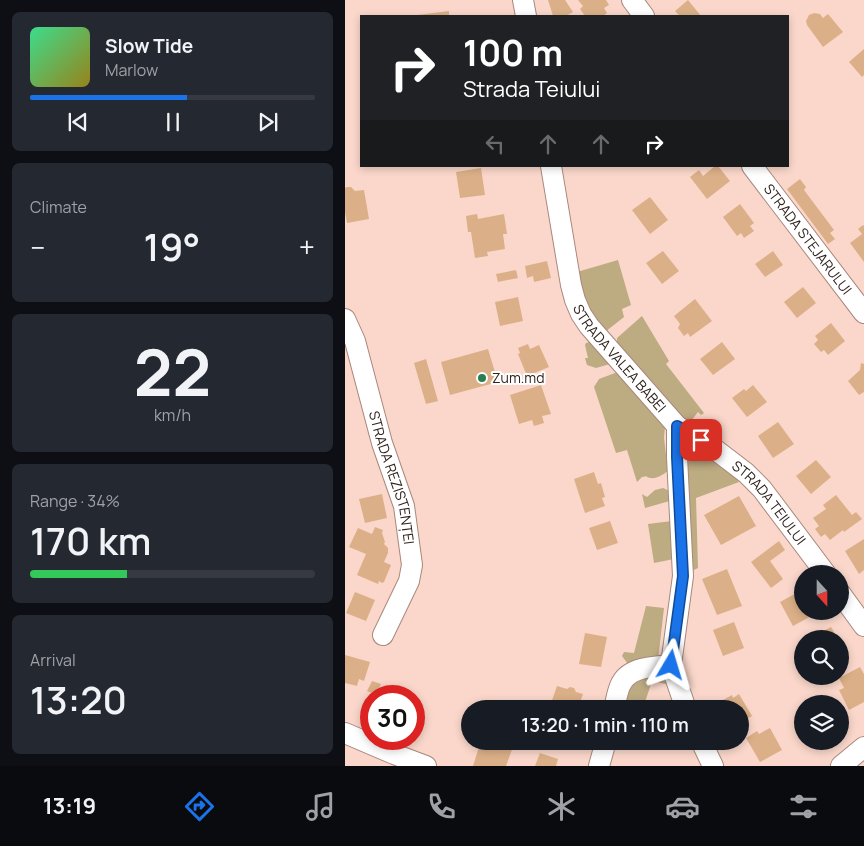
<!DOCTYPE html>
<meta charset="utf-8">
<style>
:root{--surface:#171b24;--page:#242831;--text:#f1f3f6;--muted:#9ea1a6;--line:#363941;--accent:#1a73e8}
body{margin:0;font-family:Manrope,sans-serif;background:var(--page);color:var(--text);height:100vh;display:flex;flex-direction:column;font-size:19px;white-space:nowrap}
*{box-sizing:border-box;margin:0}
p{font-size:16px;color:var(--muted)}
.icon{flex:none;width:28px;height:28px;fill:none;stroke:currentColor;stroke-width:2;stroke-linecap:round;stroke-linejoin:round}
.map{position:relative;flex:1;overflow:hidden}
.drawer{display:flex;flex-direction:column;gap:12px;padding:12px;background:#0d0f14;width:345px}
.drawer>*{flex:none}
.top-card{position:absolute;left:15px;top:15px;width:429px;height:152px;border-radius:0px;box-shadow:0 2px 8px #0003;background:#202124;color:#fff;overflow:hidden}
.needle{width:32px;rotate:159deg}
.buttons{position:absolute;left:449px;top:565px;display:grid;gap:10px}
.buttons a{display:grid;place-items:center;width:55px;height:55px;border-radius:50%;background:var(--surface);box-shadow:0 2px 8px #0003;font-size:25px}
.speed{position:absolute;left:15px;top:685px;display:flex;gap:10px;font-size:25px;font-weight:700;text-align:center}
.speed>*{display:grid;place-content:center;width:65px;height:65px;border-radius:50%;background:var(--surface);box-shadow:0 2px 8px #0003;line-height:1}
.speed .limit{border:8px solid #d22;background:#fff;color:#111}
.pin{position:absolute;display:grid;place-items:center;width:42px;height:42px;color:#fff;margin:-21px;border-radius:10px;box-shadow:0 2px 8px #0006}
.me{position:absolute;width:55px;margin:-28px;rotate:7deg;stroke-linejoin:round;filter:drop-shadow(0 0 4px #0008)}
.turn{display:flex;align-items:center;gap:18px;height:105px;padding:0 20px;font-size:22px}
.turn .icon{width:65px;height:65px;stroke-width:2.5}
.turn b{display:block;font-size:35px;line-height:42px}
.lanes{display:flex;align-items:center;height:48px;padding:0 20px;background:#0003;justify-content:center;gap:25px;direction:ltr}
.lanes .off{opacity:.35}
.big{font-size:38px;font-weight:600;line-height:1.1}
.drawer .tile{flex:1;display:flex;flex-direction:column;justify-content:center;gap:8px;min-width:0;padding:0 18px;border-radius:8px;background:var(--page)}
.drawer .dial{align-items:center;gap:0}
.dial b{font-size:65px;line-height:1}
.song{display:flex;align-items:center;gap:15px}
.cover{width:60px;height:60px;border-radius:8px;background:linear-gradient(135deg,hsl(150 70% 55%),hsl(50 70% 35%))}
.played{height:5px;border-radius:2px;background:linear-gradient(90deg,var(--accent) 55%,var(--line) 55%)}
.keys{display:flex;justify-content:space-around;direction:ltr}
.heat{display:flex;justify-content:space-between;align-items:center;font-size:28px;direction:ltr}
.charge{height:8px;border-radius:4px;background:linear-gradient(90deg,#34c759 34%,var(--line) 0)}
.trip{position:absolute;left:116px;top:700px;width:288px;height:50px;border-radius:25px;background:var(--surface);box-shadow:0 2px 8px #0003;font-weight:600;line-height:50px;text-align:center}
.dock{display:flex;height:80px;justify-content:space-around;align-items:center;background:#090b0e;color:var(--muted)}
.dock .icon{width:35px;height:35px}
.dock .active{color:var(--accent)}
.dock b{font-size:22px;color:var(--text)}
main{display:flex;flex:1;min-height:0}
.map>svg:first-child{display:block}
.green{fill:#bdab82}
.building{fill:#dbb088}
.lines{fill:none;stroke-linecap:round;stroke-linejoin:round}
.minor-casing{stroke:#a8887d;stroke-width:22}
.minor{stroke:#fff;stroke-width:20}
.route-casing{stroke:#114b97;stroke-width:12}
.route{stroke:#1a73e8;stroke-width:9}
.poi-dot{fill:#277e52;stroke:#fff;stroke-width:2}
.labels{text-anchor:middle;stroke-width:4;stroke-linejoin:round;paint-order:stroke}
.street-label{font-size:14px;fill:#30231e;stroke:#fff}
.poi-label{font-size:14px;fill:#30231e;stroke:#fff;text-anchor:start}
</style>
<main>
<section class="drawer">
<div class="tile">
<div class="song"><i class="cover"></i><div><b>Slow Tide</b><p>Marlow</p></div></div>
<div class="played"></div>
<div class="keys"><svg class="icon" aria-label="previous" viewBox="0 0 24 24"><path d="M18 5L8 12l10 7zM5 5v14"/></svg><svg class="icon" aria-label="pause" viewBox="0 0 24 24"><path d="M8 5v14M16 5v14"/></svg><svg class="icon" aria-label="next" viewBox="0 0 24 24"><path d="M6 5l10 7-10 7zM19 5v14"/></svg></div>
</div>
<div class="tile"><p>Climate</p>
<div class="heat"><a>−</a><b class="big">19°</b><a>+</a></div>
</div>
<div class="tile dial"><b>22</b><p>km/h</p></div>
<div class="tile"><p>Range · 34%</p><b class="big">170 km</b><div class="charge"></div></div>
<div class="tile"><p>Arrival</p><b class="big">13:20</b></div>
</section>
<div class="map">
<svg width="519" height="766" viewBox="0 0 519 766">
<rect width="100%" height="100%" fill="#fad7ca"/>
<path class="green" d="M273 260 286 305 277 309 279 317 260 332 239 307 232 272Z
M297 316 324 361 321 364 359 413 356 415 353 412 346 421 338 419 270 343 272 342V338Z
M248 341 265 364 251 368 242 365 240 358H243L240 345 241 343Z
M270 373 280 375 320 427 319 438 323 471C317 475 312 479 305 478 298 476 304 476 297 477L292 482 282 450 271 453 249 387 254 379Z
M353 452C372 458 382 466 394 482L351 498 353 568 349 570 345 563 338 457 344 454Z
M318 488 329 493 328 500 300 508 297 494 302 497 310 490Z
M327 521 329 559 309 563 303 524Z
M301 606 319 608 313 660 283 664 277 656 279 652 289 653Z
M306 673 322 676 321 684 307 681 299 705 277 701 281 685Z"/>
<path class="building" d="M203 0H220L228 12 221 16H208Z
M233 0H261L264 5 259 8 262 13 258 16H240L235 9 238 6Z
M343 0 356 16H335L330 11Z
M104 11V16H72V15Z
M469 13 475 14 478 18 483 14 498 32 478 47 462 25 461 21 464 15Z
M519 49V75L517 77 504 62Z
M370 166H373L385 181 362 199 345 177 354 170 358 176Z
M136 168 140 195 115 198 111 172Z
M455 179 461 187 459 190 489 230 485 233 490 239 483 244 442 189Z
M2 187H6L10 191 19 190 24 219 2 223 0 212V188Z
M305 197 323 220 305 234 287 210Z
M395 204 409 223 405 226 409 231 399 238 396 233 392 236 378 217Z
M132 214 133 219 159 214 162 234H158L160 249 142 252 143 256 130 258 126 232H123L121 216Z
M518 225 519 226V262L505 243 517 234 513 229Z
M318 251 334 271 317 284 301 263Z
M428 251 438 265 420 277 410 264Z
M202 261 206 278 189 282 188 276 182 278 180 266Z
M171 270 173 278 153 282 151 274Z
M458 287 471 303 452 318 439 302Z
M173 297 178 321 155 326 150 302Z
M350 299 367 321 345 337 343 333 339 336 333 328 335 324 329 316Z
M486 323 500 341 483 355 479 350 476 352 469 344 473 340 470 336Z
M377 342 390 359 368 375 355 359Z
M183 344 185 349 194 345 204 367 182 376 173 354 175 353 173 348Z
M143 349 153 382 105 395 96 362Z
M81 359 93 401 81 404 69 363Z
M516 363 519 364V392L514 395 503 381 515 370Z
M196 385 206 414 197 416 199 423 189 426 187 420 174 424 165 395Z
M408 385 422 402 402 417 387 398 399 389 401 391Z
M433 422 449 444 428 458 413 436Z
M471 460 486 477 466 494 451 476Z
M249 472 253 484 256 483 260 497 257 498 260 506 240 513 229 479Z
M37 494 42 518 20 523 14 499Z
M491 495 507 515 511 512 517 519 499 532 498 530 485 540 480 534 476 537 470 529 474 526 468 518 481 509 478 505Z
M394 496 411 526 376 545 359 515Z
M265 521 273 543 252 550 244 528Z
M30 527 38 530 37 533 40 542 39 544 43 548V553L39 562 46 565 39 582 37 583 34 581 33 584 12 575 21 554 4 547 13 528 27 534Z
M519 539V570L514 574 500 551Z
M434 541 440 550 425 561 438 579 426 588 406 562Z
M382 569 397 606 372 615 357 579Z
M457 590 458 611H468L470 614 448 626 435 602Z
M10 592 30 600 21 621 1 613Z
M389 622 399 648 378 656 368 630Z
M486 627 493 639H464Z
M240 633 262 637 256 667 234 664Z
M495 643 502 656 495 660Z
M0 655 25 662 19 681 14 679 12 686 0 683Z
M515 667 519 674V702L504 710 494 690 499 688 494 678Z
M27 681 36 684 31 695 22 691Z
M212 686 222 689 225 687 229 688 231 692 238 694 234 705 236 709H204Z
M394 694 407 716 395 723V709H374L371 704 387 695 388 698Z
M425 728 437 750 415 762 401 738 412 731 414 734Z
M136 741H170L161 766H128Z
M195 753 213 759 211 766H190Z"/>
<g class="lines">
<defs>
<g id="minor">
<path d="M178 0 181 16"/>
<path d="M287 0 299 16"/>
<path id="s1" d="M206 166 226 285 230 300 236 314 244 326 332 426V457L338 576 326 665 341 709"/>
<path id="s2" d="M407 166 519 313"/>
<path id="s3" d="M0 319 10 341 37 443 59 506 67 565 64 581 38 635"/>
<path id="s4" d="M332 426 367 447 401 473 417 489 481 574"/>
<path d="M495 593 519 626"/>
<path d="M269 709C271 701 272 693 275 686 283 666 309 667 326 665"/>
<path d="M0 733 49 754 81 766"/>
<path d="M356 741 368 766"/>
<path d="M254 766 261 741"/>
<path d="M496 766 519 747"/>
</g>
</defs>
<use href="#minor" class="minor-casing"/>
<use href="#minor" class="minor"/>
</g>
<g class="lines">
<defs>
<path id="route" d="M326 665 338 576 332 457V426L356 440"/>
</defs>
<use href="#route" class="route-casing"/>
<use href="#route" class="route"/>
</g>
<circle class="poi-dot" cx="137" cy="378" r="5"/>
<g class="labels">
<g class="street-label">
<text dy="5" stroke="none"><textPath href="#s2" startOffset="92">STRADA STEJARULUI</textPath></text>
<text dy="5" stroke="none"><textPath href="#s1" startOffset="210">STRADA VALEA BABEI</textPath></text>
<text dy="5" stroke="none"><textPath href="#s3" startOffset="166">STRADA REZISTENȚEI</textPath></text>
<text dy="5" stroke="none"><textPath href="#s4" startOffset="121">STRADA TEIULUI</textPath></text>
</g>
<g class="poi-label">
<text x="147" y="383">Zum.md</text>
</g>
</g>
</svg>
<div class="buttons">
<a><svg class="needle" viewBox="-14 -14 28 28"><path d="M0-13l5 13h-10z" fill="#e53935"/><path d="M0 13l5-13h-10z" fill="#9ea1a6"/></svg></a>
<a><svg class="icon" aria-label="search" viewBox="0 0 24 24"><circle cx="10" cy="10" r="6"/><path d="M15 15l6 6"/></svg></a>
<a><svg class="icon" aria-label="layers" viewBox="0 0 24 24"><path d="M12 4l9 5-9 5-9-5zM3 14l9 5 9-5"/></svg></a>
</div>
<div class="speed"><div class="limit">30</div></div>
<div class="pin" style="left:356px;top:440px;background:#d93025"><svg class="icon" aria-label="arrive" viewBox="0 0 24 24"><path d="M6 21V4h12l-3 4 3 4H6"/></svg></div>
<svg class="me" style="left:326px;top:665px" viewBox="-20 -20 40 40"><path d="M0-17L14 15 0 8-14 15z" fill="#1a73e8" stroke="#fff" stroke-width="4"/></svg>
<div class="trip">13:20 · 1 min · 110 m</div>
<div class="top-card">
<div class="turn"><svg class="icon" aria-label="right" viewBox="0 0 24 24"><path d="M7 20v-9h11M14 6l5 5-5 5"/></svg><div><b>100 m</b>Strada Teiului</div></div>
<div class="lanes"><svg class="icon off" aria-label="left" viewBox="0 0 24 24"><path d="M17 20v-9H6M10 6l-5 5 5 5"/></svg><svg class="icon off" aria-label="ahead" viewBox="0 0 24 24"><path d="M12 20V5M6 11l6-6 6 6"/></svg><svg class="icon off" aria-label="ahead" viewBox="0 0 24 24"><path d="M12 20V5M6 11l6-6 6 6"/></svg><svg class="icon" aria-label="right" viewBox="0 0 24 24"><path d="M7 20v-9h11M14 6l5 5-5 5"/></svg></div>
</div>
</div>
</main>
<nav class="dock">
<b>13:19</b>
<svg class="icon active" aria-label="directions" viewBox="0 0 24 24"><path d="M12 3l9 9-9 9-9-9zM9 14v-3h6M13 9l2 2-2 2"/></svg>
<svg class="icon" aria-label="music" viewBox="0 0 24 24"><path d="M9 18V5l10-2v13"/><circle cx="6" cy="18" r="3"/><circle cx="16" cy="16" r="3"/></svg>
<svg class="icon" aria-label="phone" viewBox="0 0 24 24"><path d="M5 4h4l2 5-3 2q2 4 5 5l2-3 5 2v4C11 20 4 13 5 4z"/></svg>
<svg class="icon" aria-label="climate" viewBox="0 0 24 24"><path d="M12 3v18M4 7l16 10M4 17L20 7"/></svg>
<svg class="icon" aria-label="car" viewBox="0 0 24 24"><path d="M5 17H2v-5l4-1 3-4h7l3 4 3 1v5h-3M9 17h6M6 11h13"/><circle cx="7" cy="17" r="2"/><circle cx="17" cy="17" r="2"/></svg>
<svg class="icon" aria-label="filters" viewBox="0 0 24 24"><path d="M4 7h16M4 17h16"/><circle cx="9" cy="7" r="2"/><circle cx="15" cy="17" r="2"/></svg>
</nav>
